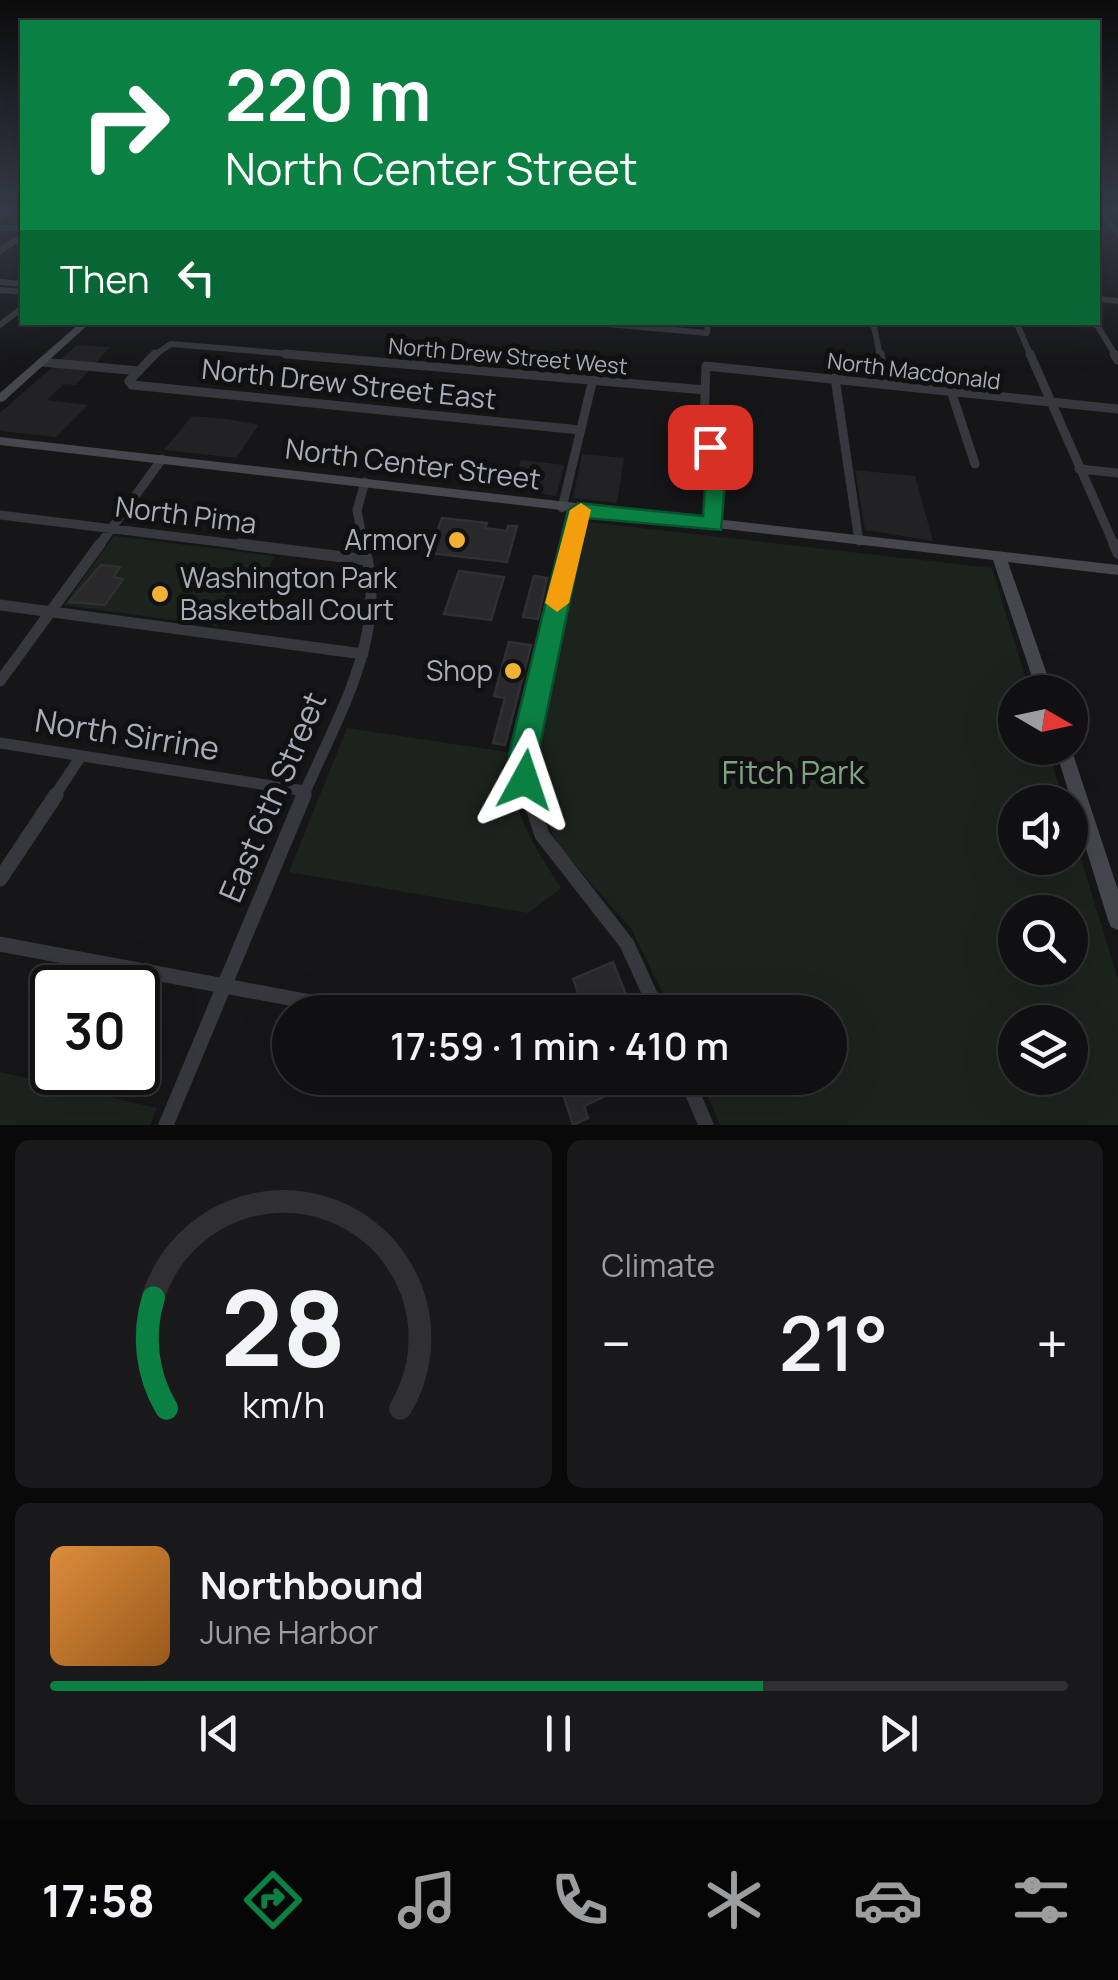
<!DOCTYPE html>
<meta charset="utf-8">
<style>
:root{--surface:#101012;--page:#19191b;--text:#f1f3f6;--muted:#9c9d9f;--line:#303032;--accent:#0b8043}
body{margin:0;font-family:Manrope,sans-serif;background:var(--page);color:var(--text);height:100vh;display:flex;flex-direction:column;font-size:38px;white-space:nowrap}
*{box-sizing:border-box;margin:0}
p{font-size:32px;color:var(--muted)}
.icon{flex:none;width:55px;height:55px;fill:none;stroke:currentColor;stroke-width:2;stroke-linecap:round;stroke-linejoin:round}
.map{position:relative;height:1125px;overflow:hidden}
.details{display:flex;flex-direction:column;gap:15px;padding:15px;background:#09090a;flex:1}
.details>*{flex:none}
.banner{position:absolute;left:20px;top:20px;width:1080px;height:305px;border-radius:0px;box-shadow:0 10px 40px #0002,0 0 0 2px var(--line);background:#0b8043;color:#fff;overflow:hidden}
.needle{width:65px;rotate:99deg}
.buttons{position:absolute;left:998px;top:675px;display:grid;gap:20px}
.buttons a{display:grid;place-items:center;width:90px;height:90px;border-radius:50%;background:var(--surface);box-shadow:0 10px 40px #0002,0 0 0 2px var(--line);font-size:50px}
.speed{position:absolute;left:30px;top:965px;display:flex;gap:20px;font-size:50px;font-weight:700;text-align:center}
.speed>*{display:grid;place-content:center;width:130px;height:130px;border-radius:50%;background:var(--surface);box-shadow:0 10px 40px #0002,0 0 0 2px var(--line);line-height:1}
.speed .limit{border:5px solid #111;border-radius:15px;background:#fff;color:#111}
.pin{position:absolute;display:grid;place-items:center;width:85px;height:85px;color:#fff;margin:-42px;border-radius:20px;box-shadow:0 5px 15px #0006}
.me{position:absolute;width:110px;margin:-55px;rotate:5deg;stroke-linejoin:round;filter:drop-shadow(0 0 8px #0008)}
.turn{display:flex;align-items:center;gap:35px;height:210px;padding:0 40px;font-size:45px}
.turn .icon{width:130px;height:130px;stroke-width:2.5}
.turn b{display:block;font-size:70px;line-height:85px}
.then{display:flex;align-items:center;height:95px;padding:0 40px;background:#0003;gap:20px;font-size:38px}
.big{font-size:75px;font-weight:600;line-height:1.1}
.details .card{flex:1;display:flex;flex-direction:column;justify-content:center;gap:15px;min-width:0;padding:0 35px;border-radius:15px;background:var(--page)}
.details .dial{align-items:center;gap:0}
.dial svg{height:260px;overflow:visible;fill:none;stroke:var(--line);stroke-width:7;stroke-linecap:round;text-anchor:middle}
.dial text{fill:var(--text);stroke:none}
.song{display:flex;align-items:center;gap:30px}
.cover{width:120px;height:120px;border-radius:15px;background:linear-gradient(135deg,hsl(30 70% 55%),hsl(30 70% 35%))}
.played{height:10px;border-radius:5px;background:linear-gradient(90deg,var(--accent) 70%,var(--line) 70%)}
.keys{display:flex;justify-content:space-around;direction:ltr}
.heat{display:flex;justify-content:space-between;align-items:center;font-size:55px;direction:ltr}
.details .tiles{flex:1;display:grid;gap:15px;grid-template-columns:1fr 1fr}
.card:last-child{grid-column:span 2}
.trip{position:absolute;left:272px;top:995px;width:575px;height:100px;border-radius:50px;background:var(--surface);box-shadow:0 10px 40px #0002,0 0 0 2px var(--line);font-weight:600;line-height:100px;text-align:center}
.menu{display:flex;height:160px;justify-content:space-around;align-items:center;background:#060607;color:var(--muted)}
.menu .icon{width:70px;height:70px}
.menu .current{color:var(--accent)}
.menu b{font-size:45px;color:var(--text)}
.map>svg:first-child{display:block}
.built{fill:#222225}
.green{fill:#1c231d;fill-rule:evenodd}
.building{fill:#29292c;stroke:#303034;stroke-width:2.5}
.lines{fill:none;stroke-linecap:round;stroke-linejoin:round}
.street-far3{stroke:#37383d;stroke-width:6}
.street-far2{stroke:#37383d;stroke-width:9}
.street-far1{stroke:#37383d;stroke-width:11}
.street{stroke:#37383d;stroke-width:15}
.secondary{fill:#45474d;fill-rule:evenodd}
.route{fill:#0b8043;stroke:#07532c;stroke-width:2.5}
.slow{fill:#f59e0b}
.poi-dot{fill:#f2b134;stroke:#111113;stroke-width:4}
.labels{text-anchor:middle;stroke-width:10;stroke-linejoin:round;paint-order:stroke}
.far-street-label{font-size:22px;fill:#a8adb8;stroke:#111113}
.street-label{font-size:28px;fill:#a8adb8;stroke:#111113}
.poi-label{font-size:28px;fill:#a8adb8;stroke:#111113;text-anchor:end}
.near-street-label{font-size:32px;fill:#a8adb8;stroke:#111113}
.near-park-label{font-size:32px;fill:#7fa381;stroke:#111113}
</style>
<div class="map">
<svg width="1118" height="1125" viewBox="0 0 1118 1125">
<rect width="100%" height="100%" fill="#161618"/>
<path class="built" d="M77 345 110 347 76 385 64 384 47 400 88 405 56 437 0 431V413Z
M192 416 227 419 259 425 236 458 164 450Z
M582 454 624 458 617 503 573 498Z
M521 460 564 465 556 496 512 489Z
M855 470 915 476 933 541 865 530Z"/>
<path class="green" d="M587 522 992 568 1030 692H1015V748H1047L1064 802H1015V858H1070V823L1118 979V1125H720L700 1078H830V1012H672L632 930 559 846 544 816 536 779 535 756ZM1015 912H1070V968H1015ZM1015 1022H1070V1078H1015Z
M114 536 275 556 256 592 238 591 217 626 64 605Z
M347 728 513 753C506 805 534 846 561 888L528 913 289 872Z
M0 1072 157 1108 150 1125H0Z"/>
<path class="building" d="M442 518 487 523 485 528 507 531 508 526H517L507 562 429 553Z
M101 565 120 567 113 577 123 579 105 605 69 602Z
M459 571 504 577 491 620 444 614Z
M534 576 547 578 538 619 523 617Z
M509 642 531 645 505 745 493 743 505 698 494 696Z
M613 962 633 1012H554L581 1000 573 979Z
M558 1078H630L632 1083 584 1106 588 1118 573 1125Z"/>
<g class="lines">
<path class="street-far3" d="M1099 210 1118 234
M0 217 11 210
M0 228H22
M0 251 22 236
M0 282 22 284
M0 290 22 292
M1098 299 1118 301
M586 322 707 333 708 322
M873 322 880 356
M1016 322 1031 356
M1095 322 1116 356
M0 325 22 308
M153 356 171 344 315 356"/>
<path class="street-far2" d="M155 354 129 381 132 385 580 430
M286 354 705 390
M880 354 886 383
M1030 354 1115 547
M1114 354 1118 360
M42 362 139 371
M835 378 859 541
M951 391 975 464
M1079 469 1118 473
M562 508 592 383
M0 515 260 547
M714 525 716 473 704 424 706 366 1118 409
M98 547 162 459
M364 547 357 510 365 482
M570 547 578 510"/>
<path class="street-far1" d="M239 544 367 560
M1114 544 1118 553
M0 605 363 654
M0 681 100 544
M0 743 305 791
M54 797 81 756
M303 797C336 718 392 631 363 544
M530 797 524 754 570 544"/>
<path class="street" d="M529 795 542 835 627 944 658 1012
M0 879 56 795
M0 944 364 1012
M686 1078 706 1125
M166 1125 304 795"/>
<path class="secondary" d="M81 322H91L4 401 0 402V393Z
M0 437 1118 565V575L1008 562 1053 692H1037L993 560 0 445Z
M1070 745 1118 890V930L1111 927 1108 920 1055 748H1070Z"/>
</g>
<linearGradient id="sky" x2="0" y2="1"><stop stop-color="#0c0c0d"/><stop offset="0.57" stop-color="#363c48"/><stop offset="1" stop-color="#363c48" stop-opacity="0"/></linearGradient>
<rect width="1118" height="368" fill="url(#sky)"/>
<path class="route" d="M710 441 719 447 726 473 721 530 587 518 538 754 539 780 535 789 525 793 515 789 509 754 568 510 578 503 703 516 706 473 700 447Z"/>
<path class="slow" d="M581 503 591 510 569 603 557 612 545 603 570 510Z"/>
<g class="poi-dot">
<circle cx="457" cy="540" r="10"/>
<circle cx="160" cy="594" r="10"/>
<circle cx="513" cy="671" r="10"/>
</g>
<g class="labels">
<g class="far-street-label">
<text transform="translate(508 356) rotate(5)" y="8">North Drew Street West</text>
<text transform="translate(914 371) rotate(7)" y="8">North Macdonald</text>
</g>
<g class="street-label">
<text transform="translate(349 384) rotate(6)" y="10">North Drew Street East</text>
<text transform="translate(413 464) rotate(7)" y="10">North Center Street</text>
<text transform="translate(186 515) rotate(7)" y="10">North Pima</text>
</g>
<g class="poi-label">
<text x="437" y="550">Armory</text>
<text x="180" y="588" text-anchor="start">Washington Park<tspan x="180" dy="32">Basketball Court</tspan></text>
<text x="493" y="681">Shop</text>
</g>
<g class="near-street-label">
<text transform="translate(127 735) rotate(9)" y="11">North Sirrine</text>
<text transform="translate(273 797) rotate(-67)" y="11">East 6th Street</text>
</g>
<g class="near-park-label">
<text x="793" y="784">Fitch Park</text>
</g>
</g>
</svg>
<div class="buttons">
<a><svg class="needle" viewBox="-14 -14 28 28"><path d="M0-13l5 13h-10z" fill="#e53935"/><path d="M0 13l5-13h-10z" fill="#9c9d9f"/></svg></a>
<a><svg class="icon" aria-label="sound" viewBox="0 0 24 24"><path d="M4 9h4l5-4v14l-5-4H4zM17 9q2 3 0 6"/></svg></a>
<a><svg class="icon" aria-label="search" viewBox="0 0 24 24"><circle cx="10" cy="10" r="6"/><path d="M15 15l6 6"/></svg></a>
<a><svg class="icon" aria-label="layers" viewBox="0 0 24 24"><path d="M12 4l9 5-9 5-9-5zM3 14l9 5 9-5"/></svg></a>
</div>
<div class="speed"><div class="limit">30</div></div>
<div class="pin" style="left:710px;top:447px;background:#d93025"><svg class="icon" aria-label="arrive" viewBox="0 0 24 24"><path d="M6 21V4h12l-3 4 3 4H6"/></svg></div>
<svg class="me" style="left:525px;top:780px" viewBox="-20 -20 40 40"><path d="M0-17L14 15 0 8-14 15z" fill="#0b8043" stroke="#fff" stroke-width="4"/></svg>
<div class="trip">17:59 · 1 min · 410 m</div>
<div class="banner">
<div class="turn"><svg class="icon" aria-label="right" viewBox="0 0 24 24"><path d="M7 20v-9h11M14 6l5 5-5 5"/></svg><div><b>220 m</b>North Center Street</div></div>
<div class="then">Then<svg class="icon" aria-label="left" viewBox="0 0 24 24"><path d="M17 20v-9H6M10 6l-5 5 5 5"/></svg></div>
</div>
</div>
<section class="details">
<div class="tiles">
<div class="card dial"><svg viewBox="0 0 100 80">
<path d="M14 69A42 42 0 1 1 86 69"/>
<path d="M14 69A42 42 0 0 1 10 35" stroke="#0b8043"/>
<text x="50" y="56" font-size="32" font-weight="700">28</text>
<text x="50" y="72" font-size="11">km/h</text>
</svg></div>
<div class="card"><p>Climate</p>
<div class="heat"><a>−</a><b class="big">21°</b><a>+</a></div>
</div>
<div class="card">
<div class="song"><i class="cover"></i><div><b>Northbound</b><p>June Harbor</p></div></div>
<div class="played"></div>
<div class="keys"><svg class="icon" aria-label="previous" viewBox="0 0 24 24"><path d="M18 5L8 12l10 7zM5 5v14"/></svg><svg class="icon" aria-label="pause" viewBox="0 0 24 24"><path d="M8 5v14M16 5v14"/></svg><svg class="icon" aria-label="next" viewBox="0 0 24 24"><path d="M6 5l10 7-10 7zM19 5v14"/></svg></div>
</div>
</div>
</section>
<nav class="menu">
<b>17:58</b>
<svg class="icon current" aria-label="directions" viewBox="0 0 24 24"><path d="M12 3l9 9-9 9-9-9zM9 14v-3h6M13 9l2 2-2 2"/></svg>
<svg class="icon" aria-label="music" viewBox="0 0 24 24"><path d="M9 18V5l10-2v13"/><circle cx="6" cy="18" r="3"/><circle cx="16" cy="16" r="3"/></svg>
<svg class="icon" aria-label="phone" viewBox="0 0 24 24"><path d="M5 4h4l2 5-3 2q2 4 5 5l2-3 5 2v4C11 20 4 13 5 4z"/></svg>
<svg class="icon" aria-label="climate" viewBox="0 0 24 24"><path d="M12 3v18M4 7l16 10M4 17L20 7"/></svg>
<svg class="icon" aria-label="car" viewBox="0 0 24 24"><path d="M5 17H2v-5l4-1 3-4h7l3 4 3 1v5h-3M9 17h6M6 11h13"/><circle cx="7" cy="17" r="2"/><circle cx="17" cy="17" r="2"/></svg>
<svg class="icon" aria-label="filters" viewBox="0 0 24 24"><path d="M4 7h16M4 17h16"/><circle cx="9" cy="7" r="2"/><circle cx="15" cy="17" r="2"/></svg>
</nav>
